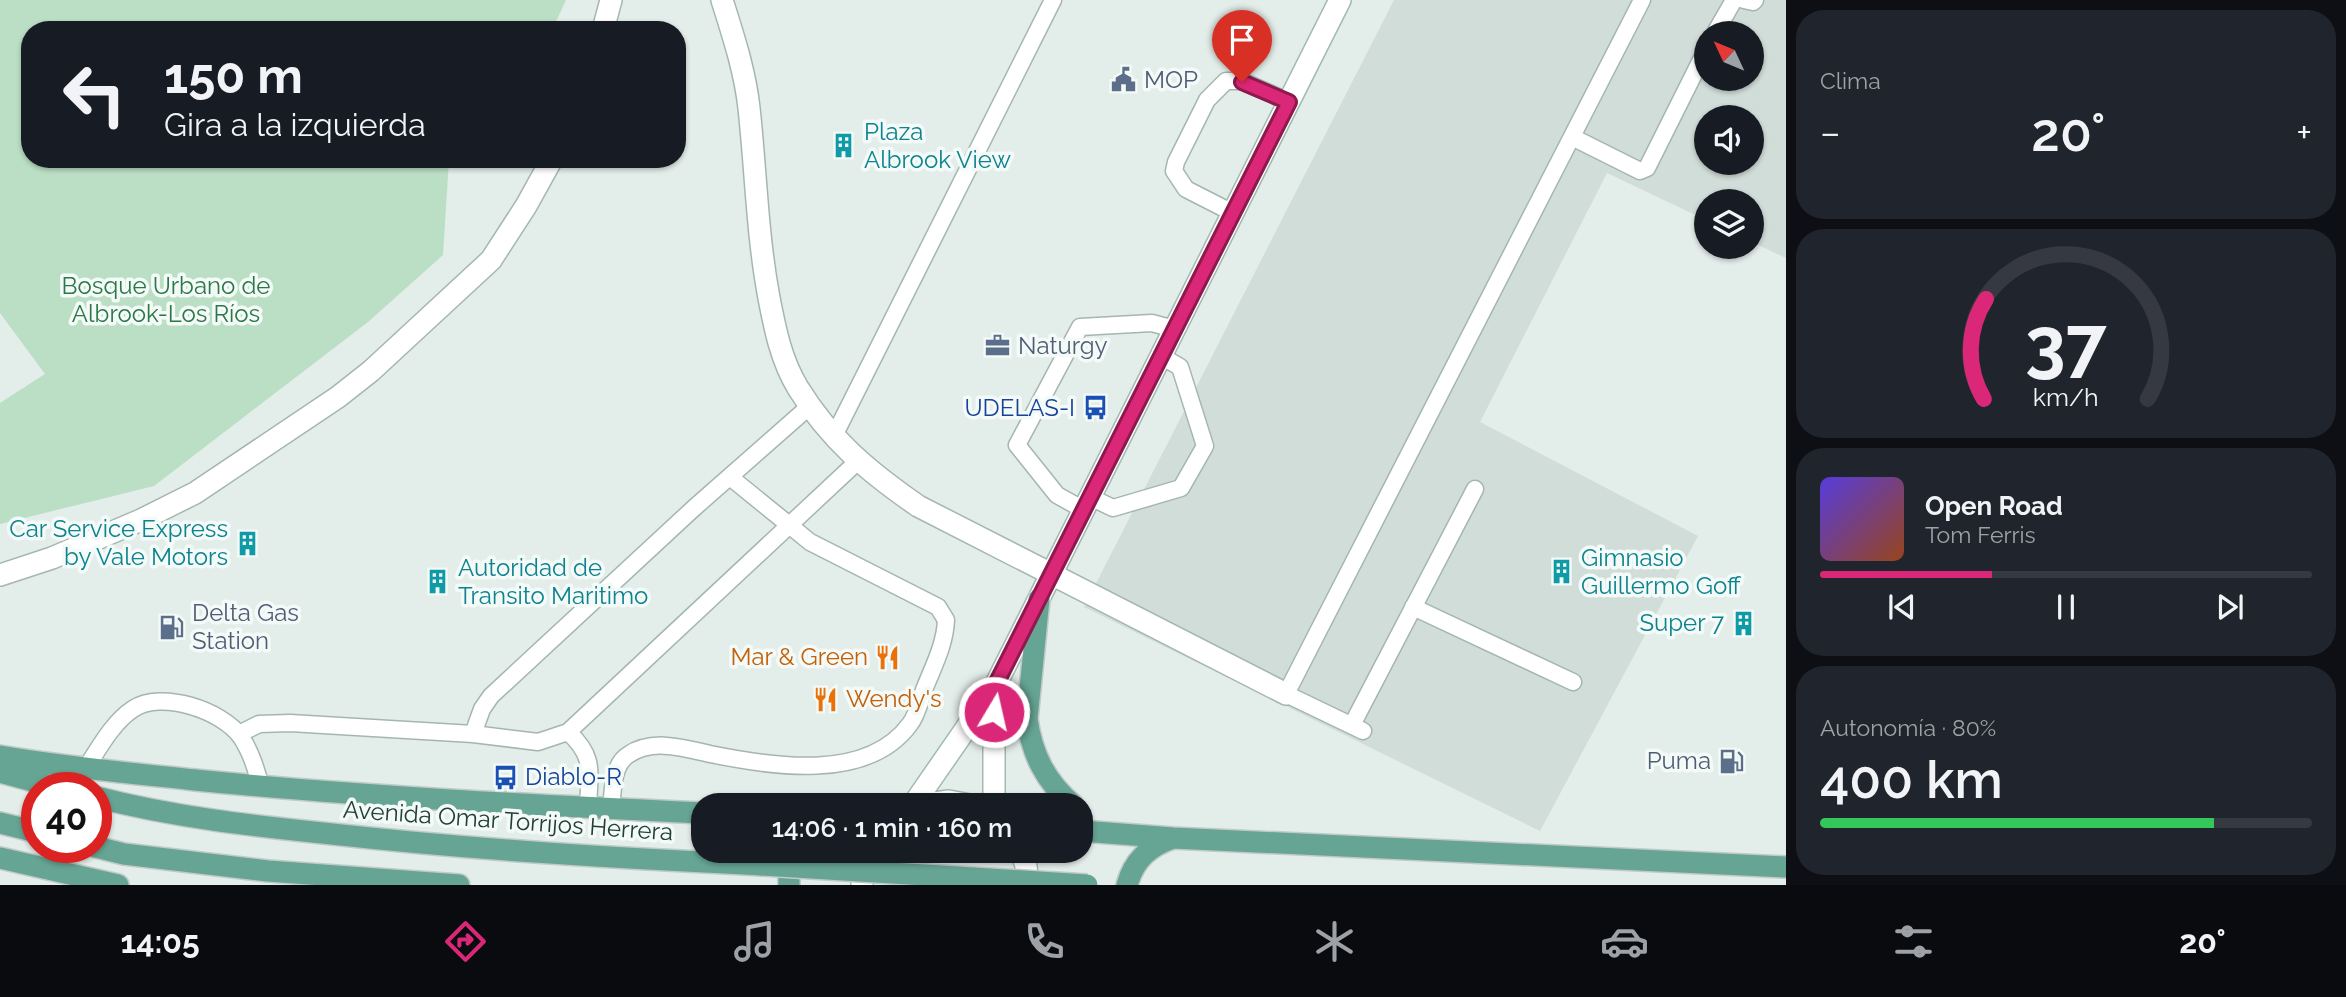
<!DOCTYPE html>
<html lang="es">
<meta charset="utf-8">
<style>
:root{--surface:#171b24;--page:#20242c;--text:#f1f3f6;--muted:#9ea1a6;--line:#363941;--accent:#db2777}
body{margin:0;font-family:Raleway,sans-serif;background:var(--page);color:var(--text);height:100vh;display:flex;flex-direction:column;font-size:26px;white-space:nowrap}
*{box-sizing:border-box;margin:0}
p{font-size:23px;color:var(--muted)}
.icon{flex:none;width:38px;height:38px;fill:none;stroke:currentColor;stroke-width:2;stroke-linecap:round;stroke-linejoin:round}
.map{position:relative;flex:1;overflow:hidden}
.drawer{display:flex;flex-direction:column;gap:10px;padding:10px;background:#0d0f14;width:560px}
.drawer>*{flex:none}
.hud{position:absolute;left:21px;top:21px;width:665px;height:147px;border-radius:28px;box-shadow:0 2px 5px #0004;background:#171b24;color:var(--text);overflow:hidden}
.needle{width:46px;rotate:314deg}
.controls{position:absolute;left:1694px;top:21px;display:grid;gap:14px}
.controls a{display:grid;place-items:center;width:70px;height:70px;border-radius:50%;background:var(--surface);box-shadow:0 2px 5px #0004;font-size:35px}
.speed{position:absolute;left:21px;top:772px;display:flex;gap:14px;font-size:35px;font-weight:700;text-align:center}
.speed>*{display:grid;place-content:center;width:91px;height:91px;border-radius:50%;background:var(--surface);box-shadow:0 2px 5px #0004;line-height:1}
.speed .limit{border:10px solid #d22;background:#fff;color:#111}
.pin{position:absolute;display:grid;place-items:center;width:60px;height:60px;color:#fff;margin:-72px -30px;border-radius:50% 50% 50% 0;rotate:-45deg;box-shadow:0 0 7px #0007}
.pin .icon{rotate:45deg}
.me{position:absolute;width:77px;margin:-38px;rotate:9deg;stroke-linejoin:round;filter:drop-shadow(0 0 5px #0008)}
.turn{display:flex;align-items:center;gap:24px;height:147px;padding:0 28px;font-size:32px}
.turn .icon{width:91px;height:91px;stroke-width:2.5}
.turn b{display:block;font-size:49px;line-height:60px}
.big{font-size:52px;font-weight:600;line-height:1.1}
.drawer .card{flex:1;display:flex;flex-direction:column;justify-content:center;gap:10px;min-width:0;padding:0 24px;border-radius:28px;background:var(--page)}
.drawer .dial{align-items:center;gap:0}
.dial svg{height:182px;overflow:visible;fill:none;stroke:var(--line);stroke-width:7;stroke-linecap:round;text-anchor:middle}
.dial text{fill:var(--text);stroke:none}
.song{display:flex;align-items:center;gap:21px}
.cover{width:84px;height:84px;border-radius:10px;background:linear-gradient(135deg,hsl(250 70% 55%),hsl(20 70% 35%))}
.played{height:7px;border-radius:4px;background:linear-gradient(90deg,var(--accent) 35%,var(--line) 35%)}
.keys{display:flex;justify-content:space-around;direction:ltr}
.heat{display:flex;justify-content:space-between;align-items:center;font-size:38px;direction:ltr}
.charge{height:10px;border-radius:5px;background:linear-gradient(90deg,#34c759 80%,var(--line) 0)}
.trip{position:absolute;left:691px;top:793px;width:402px;height:70px;border-radius:28px;background:var(--surface);box-shadow:0 2px 5px #0004;font-weight:600;line-height:70px;text-align:center}
.menu{display:flex;height:112px;justify-content:space-around;align-items:center;background:#090b0e;color:var(--muted)}
.menu .icon{width:49px;height:49px}
.menu .selected{color:var(--accent)}
.menu b{font-size:32px;color:var(--text)}
main{display:flex;flex:1;min-height:0}
.map>svg:first-child{display:block}
.built{fill:#d1ddd8;fill-rule:evenodd}
.green{fill:#bbdfc4}
.lines{fill:none;stroke-linecap:round;stroke-linejoin:round}
.lane-casing{stroke:#a5b6b0;stroke-width:19}
.street-casing{stroke:#a5b6b0;stroke-width:24}
.secondary-casing{stroke:#a1bab0;stroke-width:24}
.primary-casing{stroke:#c1cac7;stroke-width:24}
.lane{stroke:#fff;stroke-width:16}
.street{stroke:#fff;stroke-width:21}
.secondary{stroke:#fff;stroke-width:21}
.primary{stroke:#66a493;stroke-width:21}
.primary-bridge-casing{stroke:#c1cac7;stroke-width:24;stroke-linecap:butt}
.primary-bridge{stroke:#66a493;stroke-width:21}
.route-casing{stroke:#8e194d;stroke-width:18}
.route{stroke:#db2777;stroke-width:12}
.labels{text-anchor:middle;stroke-width:7;stroke-linejoin:round;paint-order:stroke}
.service-label{font-size:24px;fill:#4e5e75;stroke:#f4faf7;text-anchor:start}
.culture-label{font-size:24px;fill:#0d838f;stroke:#f4faf7;text-anchor:start}
.park-label{font-size:24px;fill:#2b7847;stroke:#f4faf7}
.transit-label{font-size:24px;fill:#164399;stroke:#f4faf7;text-anchor:end}
.food-label{font-size:24px;fill:#c56008;stroke:#f4faf7;text-anchor:end}
.street-label{font-size:24px;fill:#224037;stroke:#f4faf7}
</style>
<main>
<div class="map">
<svg width="1786" height="885" viewBox="0 0 1786 885">
<rect width="100%" height="100%" fill="#e3ede9"/>
<path class="built" d="M1394 0H1786V258L1752 242V201H1706V220L1607 173 1480 422 1698 536 1540 831 1084 607ZM1706 33H1752V79H1706ZM1706 117H1752V163H1706Z"/>
<path class="green" d="M0 0H566L552 30H30V159H449L443 255 368 322 154 486 0 524V403L45 374 0 313Z"/>
<g class="lines">
<defs>
<path id="lane" d="M1744 0 1753 2 1755 0
M1715 33 1734 0
M1572 137 1640 171 1647 168 1706 50
M1233 213 1186 189 1174 171 1176 162 1207 100 1226 81H1242L1289 102
M834 436 1053 0
M1090 497 1113 508 1181 488 1205 446 1180 367 1161 356
M1084 510 1057 495 1017 445 1080 327 1152 323 1174 329
M1413 607 1573 682
M1352 725 1475 489
M1363 731 1286 694 1642 0
M568 732C596 757 589 773 588 808
M239 734 259 724 290 723 473 734 538 742 568 732 858 461
M473 734 482 709 491 696 694 508 811 405
M86 768C99 748 113 722 133 709 161 690 222 710 241 737 251 752 256 769 261 787
M611 809C613 792 612 765 628 755 652 738 684 748 710 754 771 766 867 783 910 724 917 715 920 701 924 690 933 667 945 645 946 620L938 607 810 542 730 477"/>
<path id="street" d="M722 0C733 35 745 71 749 108 756 172 757 234 769 298 775 329 781 360 798 388 830 440 869 472 918 506L1286 694
M603 30 611 0
M0 575 52 558 141 520 195 493 338 397 371 371 491 260 526 206 552 159"/>
<path id="secondary" d="M913 805 994 688 1340 0
M919 805 949 801 970 805
M994 805V688
M1021 850 1026 866 1028 885
M862 885V872L869 850"/>
<path id="primary" d="M1039 599 1027 719C1032 755 1046 782 1073 805
M0 756C64 767 130 773 195 780 364 797 534 805 704 813
M0 772 59 788
M96 797C173 817 253 826 332 834 476 850 617 858 762 865
M0 823 37 832
M1082 831 1173 838 1786 867
M96 847 124 854 268 871 459 885
M784 850 789 867V885
M0 858 118 885
M1127 885C1134 860 1149 846 1173 838"/>
</defs>
<use href="#lane" class="lane-casing"/>
<use href="#street" class="street-casing"/>
<use href="#secondary" class="secondary-casing"/>
<use href="#primary" class="primary-casing"/>
<use href="#lane" class="lane"/>
<use href="#street" class="street"/>
<use href="#secondary" class="secondary"/>
<use href="#primary" class="primary"/>
<defs>
<path id="primary-bridge" d="M762 865 1087 885"/>
</defs>
<use href="#primary-bridge" class="primary-bridge-casing"/>
<use href="#primary-bridge" class="primary-bridge"/>
</g>
<g class="lines">
<defs>
<path id="route" d="M994 712V688L1289 102 1242 82"/>
</defs>
<use href="#route" class="route-casing"/>
<use href="#route" class="route"/>
</g>
<defs>
<symbol id="civic-bare" viewBox="-9 -9 18 18"><path d="M-.6-6.5H3V-4.5H.6V-3L4-1V1h2V6H-6V1h2V-1L-.6-3ZM-1.2 2.5V6h2.4V2.5Z" fill="#5c6f8a" stroke="#f4faf7" stroke-width="2.5" paint-order="stroke"/></symbol>
<symbol id="building-bare" viewBox="-9 -9 18 18"><path d="M-4-6H4V6H1V3H-1V6H-4ZM-2.5-4.3h1.7v1.8h-1.7ZM.8-4.3h1.7v1.8H.8ZM-2.5-1h1.7V.8h-1.7ZM.8-1h1.7V.8H.8Z" fill="#0f9aa8" stroke="#f4faf7" stroke-width="2.5" paint-order="stroke"/></symbol>
<symbol id="office-bare" viewBox="-9 -9 18 18"><path d="M-6-3h4V-5.5h4V-3h4V5H-6ZM-1-4.5V-3h2v-1.5ZM-6 0V1H6V0Z" fill="#5c6f8a" stroke="#f4faf7" stroke-width="2.5" paint-order="stroke"/></symbol>
<symbol id="bus-bare" viewBox="-9 -9 18 18"><path d="M-5-6H5V4H4V6H2V4H-2V6H-4V4H-5ZM-3.5-4V0h7V-4ZM-3.5 1.2v1.5H-2V1.2ZM2 1.2v1.5H3.5V1.2Z" fill="#1a4fb4" stroke="#f4faf7" stroke-width="2.5" paint-order="stroke"/></symbol>
<symbol id="fuel-bare" viewBox="-9 -9 18 18"><path d="M-5.5-6h7V0h2V4h1.3V-2.5L3-4.5l.8-.8L6-3V5H2.5V1h-1V6h-7ZM-4.2-4.7v3.2H.2V-4.7Z" fill="#5c6f8a" stroke="#f4faf7" stroke-width="2.5" paint-order="stroke"/></symbol>
<symbol id="restaurant-bare" viewBox="-9 -9 18 18"><path d="M-5-6h1v4h1v-4h1v4h1v-4h1v5L-1.5 .5V6h-2V.5L-5-1ZM5-6V6H3V1.5H1.5Q1.5-4 5-6Z" fill="#e8710a" stroke="#f4faf7" stroke-width="2.5" paint-order="stroke"/></symbol>
</defs>
<g fill-rule="evenodd">
<use href="#civic-bare" x="1106" y="62" width="35" height="35"/>
<use href="#building-bare" x="826" y="128" width="35" height="35"/>
<use href="#office-bare" x="980" y="328" width="35" height="35"/>
<use href="#bus-bare" x="1078" y="390" width="35" height="35"/>
<use href="#building-bare" x="230" y="526" width="35" height="35"/>
<use href="#building-bare" x="1544" y="554" width="35" height="35"/>
<use href="#building-bare" x="420" y="564" width="35" height="35"/>
<use href="#building-bare" x="1726" y="606" width="35" height="35"/>
<use href="#fuel-bare" x="154" y="610" width="35" height="35"/>
<use href="#restaurant-bare" x="870" y="640" width="35" height="35"/>
<use href="#restaurant-bare" x="808" y="682" width="35" height="35"/>
<use href="#fuel-bare" x="1714" y="744" width="35" height="35"/>
<use href="#bus-bare" x="488" y="760" width="35" height="35"/>
</g>
<g class="labels">
<g class="service-label">
<text x="1144" y="88">MOP</text>
<text x="1018" y="354">Naturgy</text>
<text x="192" y="621">Delta Gas<tspan x="192" dy="28">Station</tspan></text>
<text x="1711" y="769" text-anchor="end">Puma</text>
</g>
<g class="culture-label">
<text x="864" y="140">Plaza<tspan x="864" dy="28">Albrook View</tspan></text>
<text x="228" y="537" text-anchor="end">Car Service Express<tspan x="228" dy="28">by Vale Motors</tspan></text>
<text x="1581" y="566">Gimnasio<tspan x="1581" dy="28">Guillermo Goff</tspan></text>
<text x="458" y="576">Autoridad de<tspan x="458" dy="28">Transito Maritimo</tspan></text>
<text x="1724" y="631" text-anchor="end">Super 7</text>
</g>
<g class="park-label">
<text x="166" y="294">Bosque Urbano de<tspan x="166" dy="28">Albrook-Los Ríos</tspan></text>
</g>
<g class="transit-label">
<text x="1075" y="416">UDELAS-I</text>
<text x="525" y="785" text-anchor="start">Diablo-R</text>
</g>
<g class="food-label">
<text x="868" y="665">Mar &amp; Green</text>
<text x="846" y="707" text-anchor="start">Wendy's</text>
</g>
<g class="street-label">
<text transform="translate(508 821) rotate(4)" y="8">Avenida Omar Torrijos Herrera</text>
</g>
</g>
</svg>
<div class="controls">
<a><svg class="needle" viewBox="-14 -14 28 28"><path d="M0-13l5 13h-10z" fill="#e53935"/><path d="M0 13l5-13h-10z" fill="#9ea1a6"/></svg></a>
<a><svg class="icon" aria-label="sound" viewBox="0 0 24 24"><path d="M4 9h4l5-4v14l-5-4H4zM17 9q2 3 0 6"/></svg></a>
<a><svg class="icon" aria-label="layers" viewBox="0 0 24 24"><path d="M12 4l9 5-9 5-9-5zM3 14l9 5 9-5"/></svg></a>
</div>
<div class="speed"><div class="limit">40</div></div>
<div class="pin" style="left:1242px;top:82px;background:#d93025"><svg class="icon" aria-label="arrive" viewBox="0 0 24 24"><path d="M6 21V4h12l-3 4 3 4H6"/></svg></div>
<svg class="me" style="left:994px;top:712px" viewBox="-20 -20 40 40"><circle r="17" fill="#db2777" stroke="#fff" stroke-width="3"/><path d="M0-11L8 9 0 5-8 9z" fill="#fff"/></svg>
<div class="trip">14:06 · 1 min · 160 m</div>
<div class="hud">
<div class="turn"><svg class="icon" aria-label="left" viewBox="0 0 24 24"><path d="M17 20v-9H6M10 6l-5 5 5 5"/></svg><div><b>150 m</b>Gira a la izquierda</div></div>
</div>
</div>
<section class="drawer">
<div class="card"><p>Clima</p>
<div class="heat"><a>−</a><b class="big">20°</b><a>+</a></div>
</div>
<div class="card dial"><svg viewBox="0 0 100 80">
<path d="M14 69A42 42 0 1 1 86 69"/>
<path d="M14 69A42 42 0 0 1 15 25" stroke="#db2777"/>
<text x="50" y="56" font-size="32" font-weight="700">37</text>
<text x="50" y="72" font-size="11">km/h</text>
</svg></div>
<div class="card">
<div class="song"><i class="cover"></i><div><b>Open Road</b><p>Tom Ferris</p></div></div>
<div class="played"></div>
<div class="keys"><svg class="icon" aria-label="previous" viewBox="0 0 24 24"><path d="M18 5L8 12l10 7zM5 5v14"/></svg><svg class="icon" aria-label="pause" viewBox="0 0 24 24"><path d="M8 5v14M16 5v14"/></svg><svg class="icon" aria-label="next" viewBox="0 0 24 24"><path d="M6 5l10 7-10 7zM19 5v14"/></svg></div>
</div>
<div class="card"><p>Autonomía · 80%</p><b class="big">400 km</b><div class="charge"></div></div>
</section>
</main>
<nav class="menu">
<b>14:05</b>
<svg class="icon selected" aria-label="directions" viewBox="0 0 24 24"><path d="M12 3l9 9-9 9-9-9zM9 14v-3h6M13 9l2 2-2 2"/></svg>
<svg class="icon" aria-label="music" viewBox="0 0 24 24"><path d="M9 18V5l10-2v13"/><circle cx="6" cy="18" r="3"/><circle cx="16" cy="16" r="3"/></svg>
<svg class="icon" aria-label="phone" viewBox="0 0 24 24"><path d="M5 4h4l2 5-3 2q2 4 5 5l2-3 5 2v4C11 20 4 13 5 4z"/></svg>
<svg class="icon" aria-label="climate" viewBox="0 0 24 24"><path d="M12 3v18M4 7l16 10M4 17L20 7"/></svg>
<svg class="icon" aria-label="car" viewBox="0 0 24 24"><path d="M5 17H2v-5l4-1 3-4h7l3 4 3 1v5h-3M9 17h6M6 11h13"/><circle cx="7" cy="17" r="2"/><circle cx="17" cy="17" r="2"/></svg>
<svg class="icon" aria-label="filters" viewBox="0 0 24 24"><path d="M4 7h16M4 17h16"/><circle cx="9" cy="7" r="2"/><circle cx="15" cy="17" r="2"/></svg>
<b>20°</b>
</nav>
